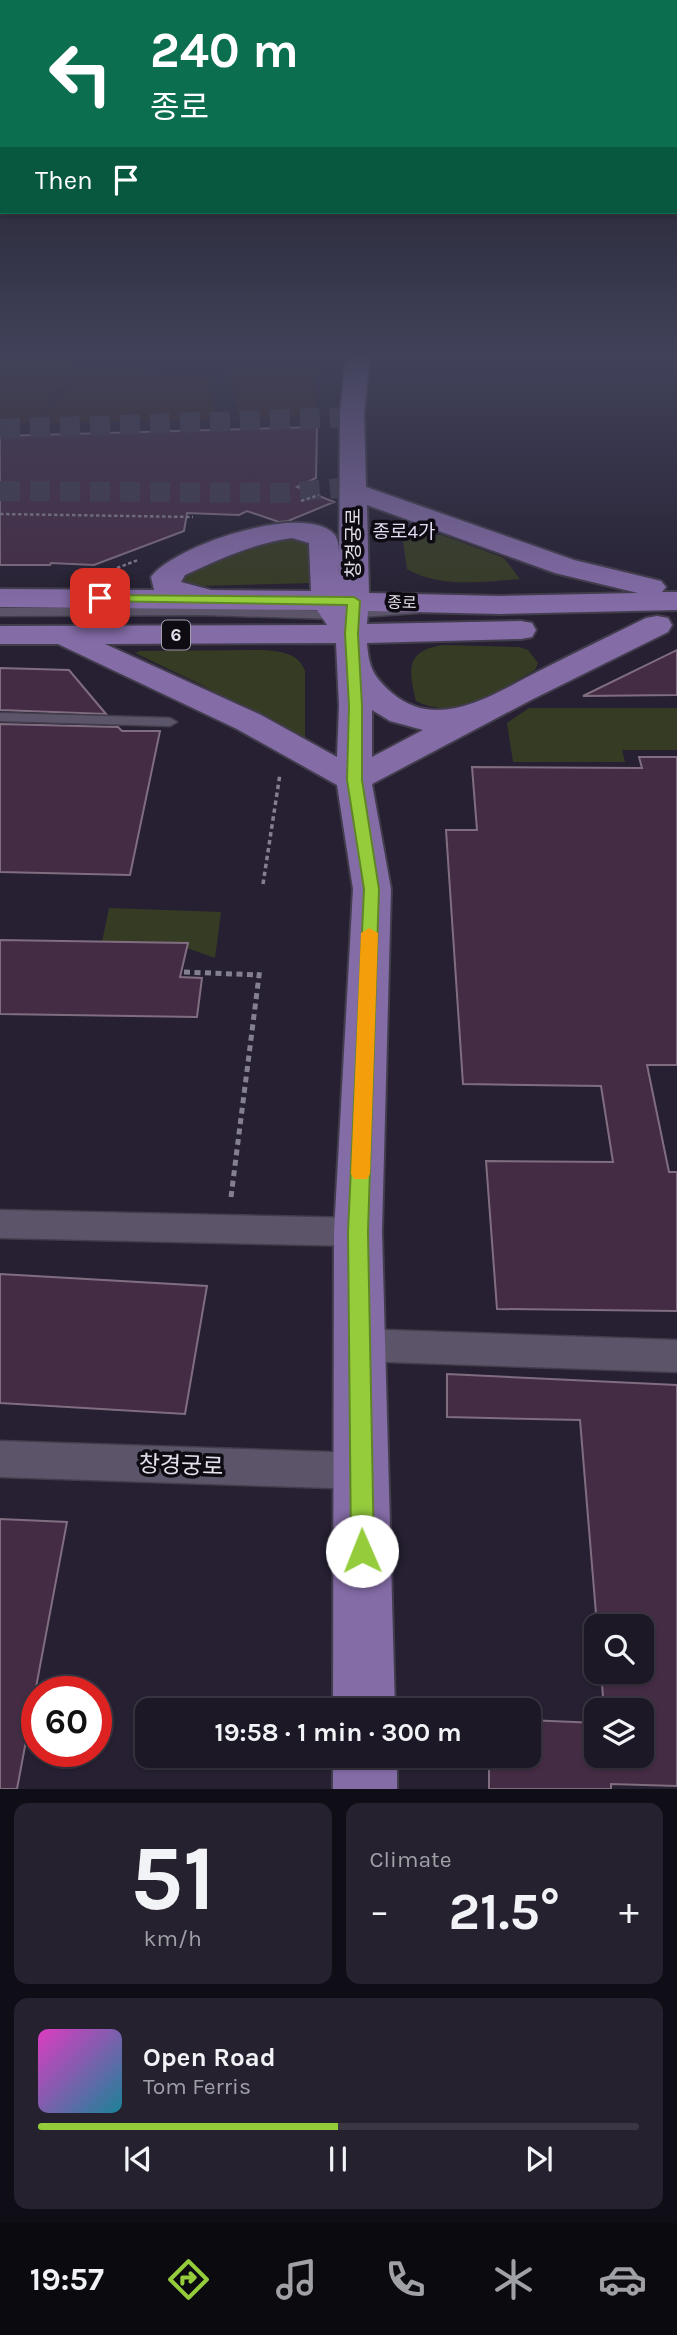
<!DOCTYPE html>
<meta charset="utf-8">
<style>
:root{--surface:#1c1826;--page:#25212e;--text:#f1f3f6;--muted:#a0a0a7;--line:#3a3743;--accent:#94cc3c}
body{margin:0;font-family:Karla,"Noto Sans KR",sans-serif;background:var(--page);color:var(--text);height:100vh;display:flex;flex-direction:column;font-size:26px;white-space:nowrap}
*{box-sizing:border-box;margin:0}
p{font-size:23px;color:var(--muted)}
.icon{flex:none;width:38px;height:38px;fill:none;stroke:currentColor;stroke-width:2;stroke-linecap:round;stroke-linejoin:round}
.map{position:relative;height:1789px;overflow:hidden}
.side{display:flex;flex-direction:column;gap:14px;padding:14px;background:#0f0d15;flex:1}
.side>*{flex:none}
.hud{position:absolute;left:0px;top:0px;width:677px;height:214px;box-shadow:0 2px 5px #0004,0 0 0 2px var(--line);background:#0b6e4f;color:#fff;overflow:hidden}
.buttons{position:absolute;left:584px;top:1614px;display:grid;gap:14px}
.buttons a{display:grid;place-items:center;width:70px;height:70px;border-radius:14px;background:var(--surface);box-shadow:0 2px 5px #0004,0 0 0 2px var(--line);font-size:35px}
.speed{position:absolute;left:21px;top:1676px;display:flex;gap:14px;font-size:35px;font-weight:700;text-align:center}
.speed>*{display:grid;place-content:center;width:91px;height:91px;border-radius:50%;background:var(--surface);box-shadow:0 2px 5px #0004,0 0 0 2px var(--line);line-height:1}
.speed .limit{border:10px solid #d22;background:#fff;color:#111}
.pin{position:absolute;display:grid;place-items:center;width:60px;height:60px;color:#fff;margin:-30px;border-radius:14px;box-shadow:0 4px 10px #0006}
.me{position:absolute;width:77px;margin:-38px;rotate:359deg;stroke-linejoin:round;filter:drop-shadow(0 0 5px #0008)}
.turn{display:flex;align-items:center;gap:24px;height:147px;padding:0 35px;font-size:32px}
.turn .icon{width:91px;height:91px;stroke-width:2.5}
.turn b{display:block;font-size:49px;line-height:60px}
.then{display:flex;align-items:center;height:66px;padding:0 35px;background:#0003;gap:14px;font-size:26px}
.big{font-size:52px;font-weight:700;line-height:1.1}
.side .tile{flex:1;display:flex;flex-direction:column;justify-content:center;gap:10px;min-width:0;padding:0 24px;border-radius:14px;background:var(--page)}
.side .dial{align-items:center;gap:0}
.dial b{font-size:91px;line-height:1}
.song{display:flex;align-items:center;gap:21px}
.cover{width:84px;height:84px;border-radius:10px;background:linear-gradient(135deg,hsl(310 70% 55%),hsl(190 70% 35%))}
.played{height:7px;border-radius:4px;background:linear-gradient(90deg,var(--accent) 50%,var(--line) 50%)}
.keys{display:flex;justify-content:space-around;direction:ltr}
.heat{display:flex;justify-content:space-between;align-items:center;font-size:38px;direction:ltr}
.side .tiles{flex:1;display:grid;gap:14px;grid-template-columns:1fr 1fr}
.tile:last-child{grid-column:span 2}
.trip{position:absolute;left:135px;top:1698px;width:406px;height:70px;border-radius:14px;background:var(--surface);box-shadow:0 2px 5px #0004,0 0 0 2px var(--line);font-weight:700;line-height:70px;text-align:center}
.tab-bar{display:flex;height:112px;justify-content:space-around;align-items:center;background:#0b0a0f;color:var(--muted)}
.tab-bar .icon{width:49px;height:49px}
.tab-bar .current{color:var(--accent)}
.tab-bar b{font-size:32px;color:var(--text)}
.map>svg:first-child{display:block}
.commercial{fill:#382620}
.green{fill:#363c24}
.building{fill:#452c45;stroke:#806e80;stroke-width:2}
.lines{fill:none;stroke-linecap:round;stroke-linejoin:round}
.street-tunnel{stroke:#423d4e;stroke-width:20;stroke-dasharray:20 10;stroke-linecap:butt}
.lane-casing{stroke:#423d4c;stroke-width:3}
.street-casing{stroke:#423d4c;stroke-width:3}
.primary-casing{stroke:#423d4c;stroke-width:4}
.path-far2{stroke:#85808f;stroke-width:2.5;stroke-dasharray:3.5 2.5;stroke-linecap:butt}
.path-far1{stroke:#85808f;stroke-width:3.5;stroke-dasharray:4.5 3.5;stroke-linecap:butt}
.path{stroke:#85808f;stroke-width:5;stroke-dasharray:6 4.5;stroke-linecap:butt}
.lane{fill:#5c5569;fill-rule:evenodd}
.street{fill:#5c5569;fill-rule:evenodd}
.primary{fill:#846ca7;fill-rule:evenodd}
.route{fill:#94cc3c;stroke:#608527;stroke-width:2}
.slow{fill:#f59e0b}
.labels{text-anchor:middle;stroke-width:7;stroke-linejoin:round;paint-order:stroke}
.far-street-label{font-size:16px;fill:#e4e0ec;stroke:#0e0b13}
.shield{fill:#0e0b13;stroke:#a4a0ab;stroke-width:2}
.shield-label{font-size:18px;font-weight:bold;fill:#e4e0ec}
.far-quarter-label{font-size:19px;fill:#e1daf1;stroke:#0e0b13}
.street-label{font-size:19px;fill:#e4e0ec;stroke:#0e0b13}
.near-street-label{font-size:23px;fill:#e4e0ec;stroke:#0e0b13}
</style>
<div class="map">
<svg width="677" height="1789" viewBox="0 0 677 1789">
<rect width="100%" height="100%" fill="#262032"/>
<path class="commercial" d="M0 356H78L74 368 36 423 0 424Z
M315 368V417L250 418 238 414 229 373Z
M77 371 208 378 216 415 206 420 43 423V417Z"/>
<path class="green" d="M420 535H442L504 558 520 579C484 582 438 588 407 569L403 542Z
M281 536 309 537 313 583 201 586 186 583 182 579 183 574 190 570Z
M443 645 519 647 528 650 538 663 535 670 528 674C492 694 457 721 416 701 408 668 406 651 443 645Z
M263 650C280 651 299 653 305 671V739L299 741 202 685 135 653 140 651Z
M529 708H677V750H622L625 762H513L507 723Z
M109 908 221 912 215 958 187 948 102 942Z"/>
<path class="building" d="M317 427 316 478 297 487 334 502 288 521 279 522 247 511 239 515 187 513 184 531 94 565 51 563 50 565H0V436Z
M677 650V695L583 696Z
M0 668 69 670 106 714 0 710Z
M0 724 118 727 122 731H160L130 875 0 872Z
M639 757H677V1065H647L669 1172H677V1311L497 1309 486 1161 613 1162 601 1086 463 1084 446 830H477L472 767 642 768Z
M0 940 188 943 180 977 202 978 197 1017 0 1014Z
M0 1274 207 1286 185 1414 0 1403Z
M447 1374 677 1385V1786L611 1784V1789H489V1755H528V1720L597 1723V1755H642V1710H604L601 1671H642V1626H597L580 1420 447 1417Z
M0 1519 67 1522 17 1789H0Z"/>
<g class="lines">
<path class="street-tunnel" d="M0 429 352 417
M0 491 285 493 340 488"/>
<defs>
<path id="lane" d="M414 606 418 607V613L334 619 202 615 0 616V608L202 607 334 611Z
M0 713 170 718 177 722 170 726 0 721Z"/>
<path id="street" d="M0 1210 358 1218 371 1222 377 1232 371 1242 358 1246 0 1238Z
M359 1329 677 1340V1372L359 1361 345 1356 339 1345 345 1334Z
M0 1441 361 1453 376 1458 382 1471 376 1484 361 1489 0 1477Z"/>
<path id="primary" d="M346 356H370L364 412 366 487 574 560 661 581 666 587 662 592H677V610L500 614 368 611 367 624 521 621 532 623 536 630 532 637 521 639 367 643C369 668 373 676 392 693 440 734 498 691 545 668 578 651 612 635 646 618L657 616 668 618 672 625 668 632 531 700 372 784 391 889 382 1232 395 1710H333L334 1232 353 889 337 785 237 729 58 644H0V626L327 625 317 610 0 607V589L154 590 151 577C173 546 303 502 334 534 342 543 338 565 339 576L340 412ZM367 505 555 573 638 593 500 596 369 593ZM292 538 309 543 311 591 211 590 181 582 185 575C220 559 254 543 292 538ZM336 643 339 706 337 757 261 715 105 644ZM372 710 390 721 423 730 372 757Z
M333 1755H397V1789H333Z"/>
</defs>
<use href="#lane" class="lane-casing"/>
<use href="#street" class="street-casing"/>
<use href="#primary" class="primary-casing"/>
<path class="path-far2" d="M301 501 319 495
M0 514 193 517
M117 568 138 560"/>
<path class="path-far1" d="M263 884 280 774"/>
<path class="path" d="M184 972 259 975
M231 1197 260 968"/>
<use href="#lane" class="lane"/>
<use href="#street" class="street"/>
<use href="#primary" class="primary"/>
</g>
<linearGradient id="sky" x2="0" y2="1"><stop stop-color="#15121c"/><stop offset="0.59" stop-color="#41425a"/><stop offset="1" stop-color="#41425a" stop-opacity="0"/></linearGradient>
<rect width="677" height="606" fill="url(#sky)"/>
<path class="route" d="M100 595 354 597 360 601 358 634 362 706V780L379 889 368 1232 374 1551 371 1558 362 1561 354 1558 351 1551 348 1232 364 889 347 780 349 706 345 634 347 605 96 601V596Z"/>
<path class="slow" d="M369 928 378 933 370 1174 367 1179H354L351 1174 361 933Z"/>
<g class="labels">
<g class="far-street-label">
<text transform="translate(402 602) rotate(2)" y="6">종로</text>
</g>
<rect class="shield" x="162" y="620.5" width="28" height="29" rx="5"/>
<g class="shield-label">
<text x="176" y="641">6</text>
</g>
<g class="far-quarter-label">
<text x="404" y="538">종로4가</text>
</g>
<g class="street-label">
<text transform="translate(353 543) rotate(-90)" y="7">창경궁로</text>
</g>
<g class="near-street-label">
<text transform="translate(181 1465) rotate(2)" y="8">창경궁로</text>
</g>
</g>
</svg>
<div class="buttons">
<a><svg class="icon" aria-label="search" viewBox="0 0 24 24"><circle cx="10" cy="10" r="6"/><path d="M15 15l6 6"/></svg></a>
<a><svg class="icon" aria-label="layers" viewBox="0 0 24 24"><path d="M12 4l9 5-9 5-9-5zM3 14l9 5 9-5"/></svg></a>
</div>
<div class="speed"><div class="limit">60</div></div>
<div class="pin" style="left:100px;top:598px;background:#d93025"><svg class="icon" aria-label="arrive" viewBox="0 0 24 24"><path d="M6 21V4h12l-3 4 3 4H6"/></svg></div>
<svg class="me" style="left:362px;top:1551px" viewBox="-20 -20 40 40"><circle r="19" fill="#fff"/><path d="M0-13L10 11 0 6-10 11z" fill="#94cc3c"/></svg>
<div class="trip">19:58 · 1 min · 300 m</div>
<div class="hud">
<div class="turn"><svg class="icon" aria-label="left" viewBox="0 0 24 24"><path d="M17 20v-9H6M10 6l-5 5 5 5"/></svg><div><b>240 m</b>종로</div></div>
<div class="then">Then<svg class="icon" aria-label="arrive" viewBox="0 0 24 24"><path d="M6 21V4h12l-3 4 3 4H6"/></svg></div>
</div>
</div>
<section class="side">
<div class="tiles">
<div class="tile dial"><b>51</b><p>km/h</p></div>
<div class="tile"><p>Climate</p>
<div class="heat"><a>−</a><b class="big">21.5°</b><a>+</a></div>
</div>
<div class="tile">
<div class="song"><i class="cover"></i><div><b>Open Road</b><p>Tom Ferris</p></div></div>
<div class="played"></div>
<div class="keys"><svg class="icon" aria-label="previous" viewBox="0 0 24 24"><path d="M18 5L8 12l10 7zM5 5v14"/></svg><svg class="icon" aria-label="pause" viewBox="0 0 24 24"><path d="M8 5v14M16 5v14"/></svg><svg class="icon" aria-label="next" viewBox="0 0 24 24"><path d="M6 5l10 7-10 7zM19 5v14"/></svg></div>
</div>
</div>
</section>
<nav class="tab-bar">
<b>19:57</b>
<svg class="icon current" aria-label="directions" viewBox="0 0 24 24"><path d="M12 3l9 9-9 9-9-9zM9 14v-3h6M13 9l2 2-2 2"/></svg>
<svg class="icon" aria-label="music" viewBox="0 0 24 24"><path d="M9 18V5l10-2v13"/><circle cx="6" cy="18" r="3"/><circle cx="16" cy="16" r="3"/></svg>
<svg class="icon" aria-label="phone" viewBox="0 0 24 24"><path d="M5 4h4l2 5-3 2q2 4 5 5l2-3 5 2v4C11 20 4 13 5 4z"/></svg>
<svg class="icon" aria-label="climate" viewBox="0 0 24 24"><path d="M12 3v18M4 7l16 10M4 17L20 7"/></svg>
<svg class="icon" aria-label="car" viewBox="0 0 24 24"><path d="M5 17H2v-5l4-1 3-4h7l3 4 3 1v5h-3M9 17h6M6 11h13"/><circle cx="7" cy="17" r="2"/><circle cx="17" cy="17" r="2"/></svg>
</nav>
